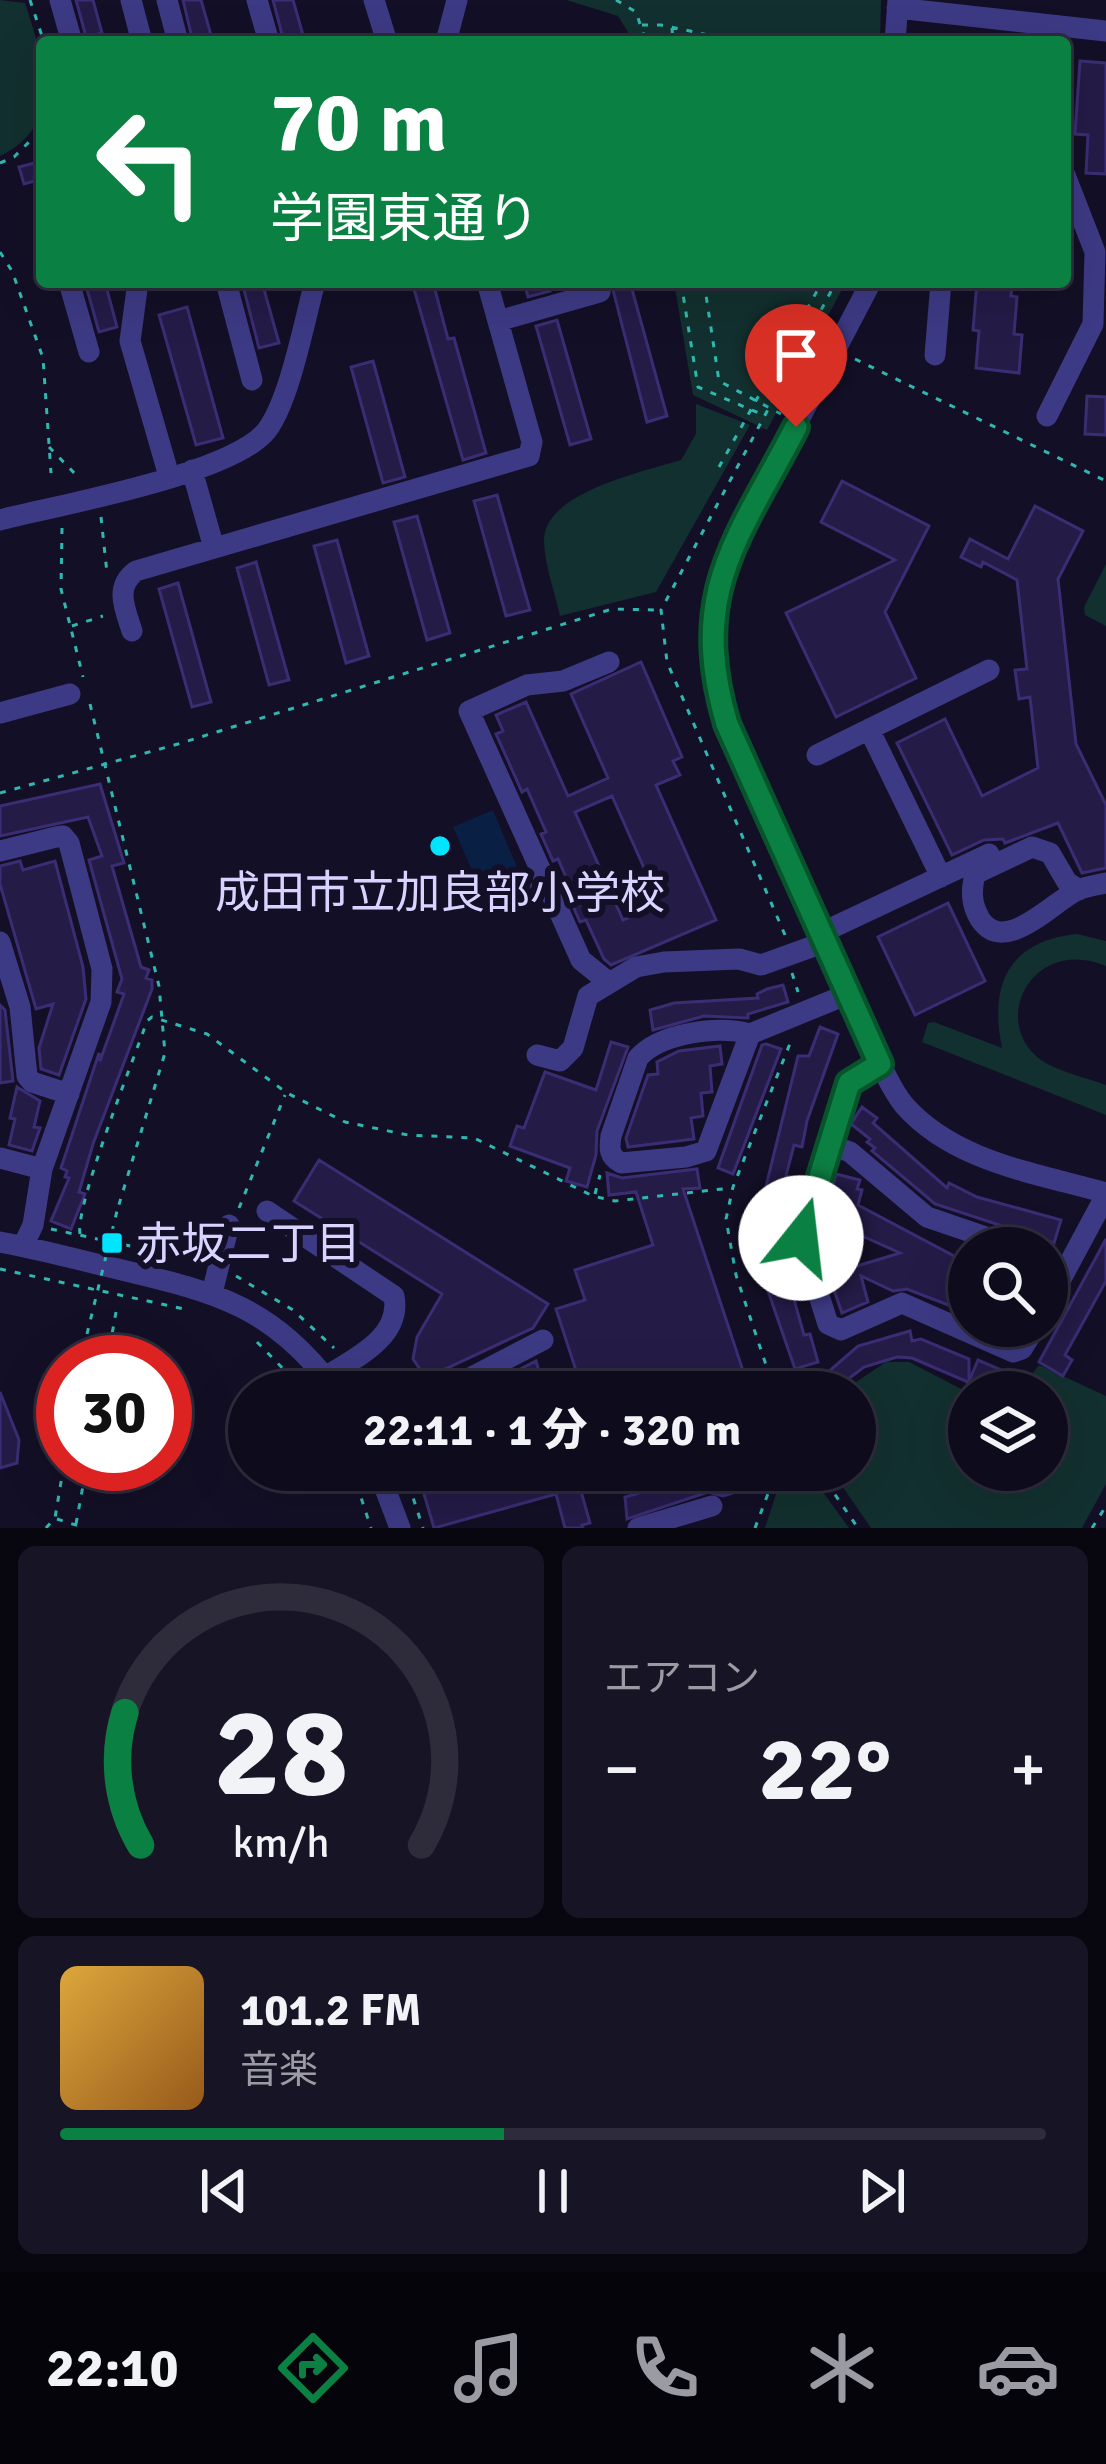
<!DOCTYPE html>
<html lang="ja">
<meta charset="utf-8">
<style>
:root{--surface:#0e0b1c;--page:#171425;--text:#f1f3f6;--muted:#9b9ba3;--line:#2e2b3b;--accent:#0b8043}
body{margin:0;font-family:Signika,"Noto Sans JP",sans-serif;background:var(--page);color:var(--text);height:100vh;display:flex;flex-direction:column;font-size:45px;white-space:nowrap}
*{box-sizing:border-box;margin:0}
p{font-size:39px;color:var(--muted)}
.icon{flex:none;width:66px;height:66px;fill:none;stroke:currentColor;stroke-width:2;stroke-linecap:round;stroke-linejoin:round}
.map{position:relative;height:1528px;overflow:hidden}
.details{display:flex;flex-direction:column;gap:18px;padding:18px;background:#08060f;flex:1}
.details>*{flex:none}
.banner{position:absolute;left:36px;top:36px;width:1035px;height:252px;border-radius:12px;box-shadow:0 12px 48px #0002,0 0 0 3px var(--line);background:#0b8043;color:#fff;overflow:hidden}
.controls{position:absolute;left:948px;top:1227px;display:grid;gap:24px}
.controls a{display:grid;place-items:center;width:120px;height:120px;border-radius:50%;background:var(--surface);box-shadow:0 12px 48px #0002,0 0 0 3px var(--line);font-size:60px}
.speed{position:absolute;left:36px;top:1335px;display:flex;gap:24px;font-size:60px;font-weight:700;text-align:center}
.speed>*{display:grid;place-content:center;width:156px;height:156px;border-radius:50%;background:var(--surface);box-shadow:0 12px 48px #0002,0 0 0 3px var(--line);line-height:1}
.speed .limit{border:18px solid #d22;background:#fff;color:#111}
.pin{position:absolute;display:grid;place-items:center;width:102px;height:102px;color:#fff;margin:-123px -51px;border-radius:50% 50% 50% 0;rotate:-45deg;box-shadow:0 0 12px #0007}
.pin .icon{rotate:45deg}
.me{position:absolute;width:132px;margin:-66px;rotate:16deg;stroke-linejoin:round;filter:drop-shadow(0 0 9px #0008)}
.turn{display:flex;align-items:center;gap:42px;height:252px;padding:0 36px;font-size:54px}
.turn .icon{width:156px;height:156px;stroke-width:2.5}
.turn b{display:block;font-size:84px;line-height:102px}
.big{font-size:90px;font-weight:800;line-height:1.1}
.details .tile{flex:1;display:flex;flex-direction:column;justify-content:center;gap:18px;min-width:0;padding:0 42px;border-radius:18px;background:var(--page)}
.details .dial{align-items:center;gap:0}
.dial svg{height:312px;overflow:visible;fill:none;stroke:var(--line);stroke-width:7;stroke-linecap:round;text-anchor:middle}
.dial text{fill:var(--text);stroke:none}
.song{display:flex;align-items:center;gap:36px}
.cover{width:144px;height:144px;border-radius:18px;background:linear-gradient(135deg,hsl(40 70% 55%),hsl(30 70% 35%))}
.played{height:12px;border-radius:6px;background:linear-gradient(90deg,var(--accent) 45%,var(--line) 45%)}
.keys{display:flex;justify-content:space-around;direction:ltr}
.heat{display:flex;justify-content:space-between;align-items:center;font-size:66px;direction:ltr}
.details .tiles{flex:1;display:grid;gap:18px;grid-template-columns:1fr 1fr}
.tile:last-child{grid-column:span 2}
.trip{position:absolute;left:228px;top:1371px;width:648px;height:120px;border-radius:60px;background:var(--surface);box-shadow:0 12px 48px #0002,0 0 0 3px var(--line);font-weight:800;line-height:120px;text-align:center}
.tabs{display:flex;height:192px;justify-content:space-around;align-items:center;background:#06040b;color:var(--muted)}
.tabs .icon{width:84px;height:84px}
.tabs .selected{color:var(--accent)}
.tabs b{font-size:54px;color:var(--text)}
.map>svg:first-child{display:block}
.green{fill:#12302f}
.water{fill:#0a1f44}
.building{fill:#241b47;stroke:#3b2d73;stroke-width:3;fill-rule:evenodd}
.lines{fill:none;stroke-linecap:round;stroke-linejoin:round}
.path{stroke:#2fb8b0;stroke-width:3;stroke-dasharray:6 9;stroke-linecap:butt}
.minor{stroke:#3d3a85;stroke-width:21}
.path-bridge{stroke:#2fb8b0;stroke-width:3;stroke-dasharray:6 9;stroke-linecap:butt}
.route-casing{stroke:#07532c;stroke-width:30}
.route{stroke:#0b8043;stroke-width:21}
.poi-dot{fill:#00e5ff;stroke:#130f26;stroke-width:4.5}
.labels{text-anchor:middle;stroke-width:12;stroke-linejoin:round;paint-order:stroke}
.poi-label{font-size:45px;fill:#d9d4ff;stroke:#130f26}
</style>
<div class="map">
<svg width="1106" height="1528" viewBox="0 0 1106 1528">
<rect width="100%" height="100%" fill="#130f26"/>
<path class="green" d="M0 0 25 3C43 58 66 125 0 156Z
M566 0H881L880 42H634L618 16Z
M674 282H846L767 430 693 395Z
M696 404 750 425 656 592 560 616C555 593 545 566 544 542 542 492 644 472 681 460L696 434Z
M1106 564V626L1085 615 1084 607Z
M1077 934 1106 941V966C1036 937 992 1014 1035 1055 1050 1070 1085 1077 1106 1085V1115L922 1042 928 1023 934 1022 1002 1048C989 985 1008 941 1077 934Z
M886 1362H909L969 1393V1470H1047V1392H1018L1039 1365 1106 1396V1484L1082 1528H871L831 1470H855V1392H841Z
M784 1470H807L849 1528H765Z"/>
<path class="water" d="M493 810 519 872 480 889 453 827Z"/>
<path class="building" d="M76 0H93L102 33 86 37Z
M183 0H201L213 42H193Z
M273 0H293L305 42H284Z
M1080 61 1106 63V174L1086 173 1088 135 1075 134Z
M42 161V179L24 184 19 167Z
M85 282H105L117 327 99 332Z
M242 282H262L279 343 259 348Z
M412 282H433L448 339 454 338 486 453 463 460Z
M524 282H547L550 291 528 297Z
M611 282H630L667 416 647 422Z
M977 282H1012L1011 296 1017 297 1014 334 1022 335 1019 373 976 368 979 331 973 330Z
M187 307 223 438 196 445 159 315Z
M557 320 591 439 570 445 536 326Z
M373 361 405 477 383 483 351 367Z
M1087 396 1106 397V435L1085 434Z
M842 481 929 526 885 612 916 678 836 717 786 613 895 560 821 522Z
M497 495 530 610 506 616 474 501Z
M1035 506 1083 531 1058 579 1076 744 1106 805V868L1082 873 1058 823 1005 843 1003 839 984 840 952 855 897 743 945 719 982 796 1038 768 1030 697 1019 699 1015 670 1027 669 1017 580 983 562 981 567 961 557 970 539 1008 559Z
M417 516 450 633 427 640 394 522Z
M337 540 369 656 346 663 314 546Z
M256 562 289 680 269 685 237 568Z
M178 583 211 702 192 707 159 589Z
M641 662 682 757 673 761 680 775 656 785 716 920 611 965 604 959 586 920 580 922 569 897 574 895 558 859 553 861 541 834 546 832 527 789 522 792 496 734 503 731 496 715 526 702 568 796 608 778 571 694ZM612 796 660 904 623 920 575 812Z
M100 784 124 863 112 866 141 967 149 970 146 978 152 980V989L93 1144 79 1192 85 1194 71 1229 51 1221 69 1178 65 1177 67 1171 61 1168 99 1053 100 1061 124 994 117 992 122 979 89 860 102 856 88 817 0 836V806Z
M20 861 23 870 55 861 83 967 86 999 59 1075 41 1069 39 1048 53 1004 36 1009 0 884V866Z
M530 883 536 897 494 915 488 901Z
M948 903 985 981 915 1015 878 937Z
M783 985 788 1002 748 1014V1018L704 1016 653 1030 650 1010 674 1003 758 998 757 994 767 989Z
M0 1005 5 1010 13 1081 0 1083Z
M820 1027 838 1034 807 1121 802 1147 794 1145 786 1176 791 1177 783 1232 767 1228 778 1266 784 1264 804 1335 810 1334 818 1362 795 1369 749 1236 754 1235 798 1056H809Z
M611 1042 628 1047 597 1131 596 1155 587 1187 566 1181 570 1168 510 1146 517 1126 524 1128 545 1072 596 1090Z
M766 1044 781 1049 733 1174 718 1168 762 1045Z
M720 1046 722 1064 710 1066 712 1092 701 1093 703 1116 691 1118 694 1139 628 1147 626 1138 648 1075 658 1074 657 1062 679 1051Z
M17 1087 40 1101 34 1127 40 1128 32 1151 9 1145 15 1119 10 1118Z
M862 1107 877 1118 873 1123 947 1188 949 1183 977 1197 1061 1220 1054 1243 935 1204 872 1151 875 1148 867 1142 870 1139 851 1124Z
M319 1160 548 1304 533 1328 426 1378 413 1359 417 1337 442 1294 294 1201Z
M697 1169 700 1188 683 1189 750 1392H583L556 1309 585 1300 575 1270 653 1245 636 1192 609 1195 607 1173 622 1178Z
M836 1174 860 1180 857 1189 862 1190 858 1205 969 1264V1313L907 1289 893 1291 861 1276 868 1302 842 1313 821 1253 841 1248 847 1269 900 1253 833 1223 841 1247 818 1241Z
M1106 1239V1281L1065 1355 1072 1360 1063 1376 1039 1362Z
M910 1331 912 1341 921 1339 969 1359V1381L978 1360 1008 1373 1005 1379 1031 1392H981L967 1386 968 1382 912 1358 897 1357 864 1367 831 1392H805L858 1346Z
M536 1361 545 1392H503L499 1380Z
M0 1392 19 1440 17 1463 0 1468Z
M417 1470H575L590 1523 582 1525 583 1528H565L556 1494 434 1528Z
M708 1470H740L744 1484 732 1487 733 1493 723 1496 708 1492 627 1519 625 1497 679 1482 677 1477Z"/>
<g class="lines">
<path class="path" d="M30 0 44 42
M616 0 636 12 646 42
M642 25H661L742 42
M672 28 673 42
M0 163 14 157 42 129
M0 252 12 271 43 358 51 473
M681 282 698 387 761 414
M704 282 719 381 781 414
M855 359 1106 481
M49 447 80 479
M719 467 822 282
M101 517 107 573
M62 528 61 589 83 677
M72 626 103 616
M90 704 159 986 165 1053 117 1211
M0 793 178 744 612 609 659 610
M785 935 667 662 661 610 836 282
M792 973 798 992
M595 1194 600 1175
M239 1208 285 1095
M51 1229 200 1261
M80 1234C75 1205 134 1059 147 1021L152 1017 207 1034 287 1093 345 1122 408 1135 474 1138 593 1196 615 1201 731 1188
M0 1269 189 1310
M236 1276 293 1310 334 1348
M257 1342 306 1392
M82 1362 87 1334
M107 1362 116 1312
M360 1378 368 1392
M775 1392 736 1275 726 1219 733 1187 791 1041
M352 1470 371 1528
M404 1470 423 1528
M818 1470 858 1528
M57 1519 85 1528
M76 1524 87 1464
M46 1528 55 1518 64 1464
M755 1528 777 1470
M1092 1528 1106 1506"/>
<path class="minor" d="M60 0 72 42
M131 0 142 42
M167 0 178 42
M257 0 269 42
M374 0 387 42
M897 8 1106 31
M446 42 457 0
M895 42 898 0
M69 282 89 352
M138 282 130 341 169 476
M226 282 252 380
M871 282 732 548 716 591 711 620 712 653 727 724 880 1064C887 1077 894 1093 904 1105 954 1162 1036 1173 1106 1193
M498 321 600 292
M935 355 941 282
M1047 416 1093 324 1095 252 1065 175
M192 470 214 548
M0 520C58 505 234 474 267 430 290 399 304 322 315 282
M132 631C125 609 114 587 136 571L529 456 532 442 487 282
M0 713 70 694
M869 729 941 877
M817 755 989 670
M0 851 56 837 63 836 69 843 102 969 101 1002 42 1169 33 1225 23 1246
M1079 890 1067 882 1050 853 1032 847 975 874C971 891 971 904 980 919 1005 957 1053 901 1078 890 1087 886 1097 885 1106 883
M821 933 989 854
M0 942 20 1007 27 1076 32 1082 69 1094
M607 981 581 960 469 711 527 685 563 681 609 662
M750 1034C718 1025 660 1033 638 1058L611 1136C609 1149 609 1156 621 1163L686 1157 706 1151 750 1034 848 994
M537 1055 560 1061 573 1048 588 996 636 967 664 962 739 959 761 965 825 942
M880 1064 855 1077 845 1091 801 1239 828 1324 841 1330 902 1303 1013 1352 1022 1349 1036 1326
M828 1144 850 1152 927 1217 1018 1248
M0 1158 42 1169
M267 1211 394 1296C402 1337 355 1358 325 1377
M0 1242C40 1249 78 1260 118 1269 218 1293 271 1305 337 1392
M212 1293 229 1225
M1047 1305 1106 1195
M443 1392 543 1340
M378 1470 400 1528
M638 1528 712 1506"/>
<path class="path-bridge" d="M87 1334 117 1211"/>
</g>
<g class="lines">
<defs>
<path id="route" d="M796 427C738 539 688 592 727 724L880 1064 849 1083 801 1238"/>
</defs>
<use href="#route" class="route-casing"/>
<use href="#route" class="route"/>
</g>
<g class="poi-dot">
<circle cx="440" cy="846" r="12"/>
<rect x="100" y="1231" width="24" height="24" rx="6"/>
</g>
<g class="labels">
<g class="poi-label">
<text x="440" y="908">成田市立加良部小学校</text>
<text x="136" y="1259" text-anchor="start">赤坂二丁目</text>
</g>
</g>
</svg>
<div class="controls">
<a><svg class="icon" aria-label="search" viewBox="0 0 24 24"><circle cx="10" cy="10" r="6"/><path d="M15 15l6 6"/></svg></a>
<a><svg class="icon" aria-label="layers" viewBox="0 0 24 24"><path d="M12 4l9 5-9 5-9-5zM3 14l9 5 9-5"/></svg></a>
</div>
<div class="speed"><div class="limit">30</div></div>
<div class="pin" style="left:796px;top:427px;background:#d93025"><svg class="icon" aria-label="arrive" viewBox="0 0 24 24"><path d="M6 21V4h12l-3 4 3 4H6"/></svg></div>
<svg class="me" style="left:801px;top:1238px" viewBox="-20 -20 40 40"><circle r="19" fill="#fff"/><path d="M0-13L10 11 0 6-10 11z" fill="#0b8043"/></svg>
<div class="trip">22:11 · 1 分 · 320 m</div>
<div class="banner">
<div class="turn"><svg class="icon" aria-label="left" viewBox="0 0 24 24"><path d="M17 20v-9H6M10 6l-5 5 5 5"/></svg><div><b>70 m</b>学園東通り</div></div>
</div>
</div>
<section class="details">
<div class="tiles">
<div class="tile dial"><svg viewBox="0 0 100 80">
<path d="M14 69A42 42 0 1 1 86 69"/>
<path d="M14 69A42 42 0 0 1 10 35" stroke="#0b8043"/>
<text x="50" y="56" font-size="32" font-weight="700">28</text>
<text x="50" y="72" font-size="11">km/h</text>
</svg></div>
<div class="tile"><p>エアコン</p>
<div class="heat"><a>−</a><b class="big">22°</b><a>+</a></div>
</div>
<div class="tile">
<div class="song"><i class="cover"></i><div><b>101.2 FM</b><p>音楽</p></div></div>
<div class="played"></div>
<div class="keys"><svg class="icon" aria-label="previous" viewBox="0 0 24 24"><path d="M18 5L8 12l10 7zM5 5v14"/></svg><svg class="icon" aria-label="pause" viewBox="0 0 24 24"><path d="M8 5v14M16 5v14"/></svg><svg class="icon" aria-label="next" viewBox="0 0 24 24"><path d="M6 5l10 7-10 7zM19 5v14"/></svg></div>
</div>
</div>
</section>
<nav class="tabs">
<b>22:10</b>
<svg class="icon selected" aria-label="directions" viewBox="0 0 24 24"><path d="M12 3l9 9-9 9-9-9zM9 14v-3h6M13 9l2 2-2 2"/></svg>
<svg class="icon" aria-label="music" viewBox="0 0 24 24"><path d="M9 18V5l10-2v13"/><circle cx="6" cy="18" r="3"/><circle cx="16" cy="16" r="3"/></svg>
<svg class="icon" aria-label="phone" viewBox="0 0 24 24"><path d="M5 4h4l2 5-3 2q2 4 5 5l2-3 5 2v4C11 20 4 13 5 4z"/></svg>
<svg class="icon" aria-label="climate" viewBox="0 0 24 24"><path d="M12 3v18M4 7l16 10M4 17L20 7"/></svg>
<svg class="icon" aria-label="car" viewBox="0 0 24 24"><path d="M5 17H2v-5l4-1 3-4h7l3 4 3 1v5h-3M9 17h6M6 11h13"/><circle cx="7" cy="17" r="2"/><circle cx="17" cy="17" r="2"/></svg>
</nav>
